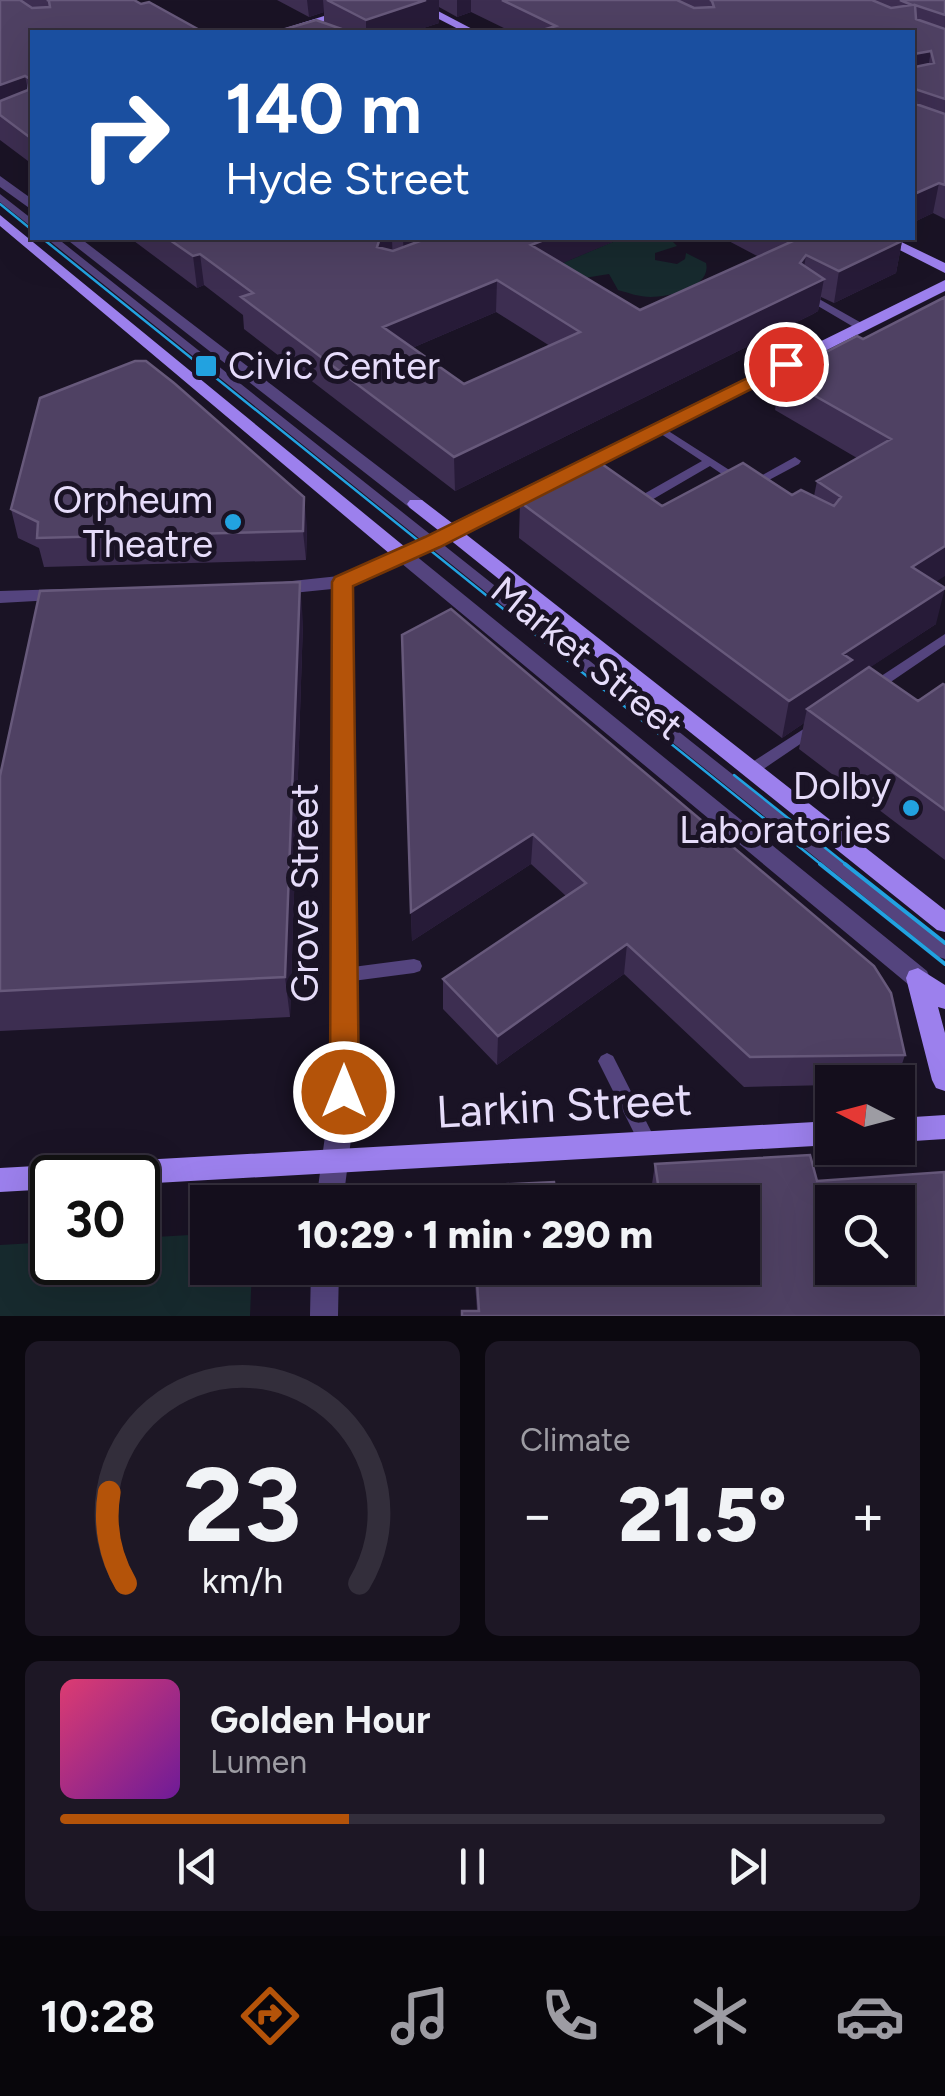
<!DOCTYPE html>
<meta charset="utf-8">
<style>
:root{--surface:#140e1c;--page:#1d1725;--text:#f1f3f6;--muted:#9d9ca3;--line:#332e3b;--accent:#b45309}
body{margin:0;font-family:Figtree,sans-serif;background:var(--page);color:var(--text);height:100vh;display:flex;flex-direction:column;font-size:38px;white-space:nowrap}
*{box-sizing:border-box;margin:0}
p{font-size:32px;color:var(--muted)}
.icon{flex:none;width:55px;height:55px;fill:none;stroke:currentColor;stroke-width:2;stroke-linecap:round;stroke-linejoin:round}
.map{position:relative;height:1316px;overflow:hidden}
.details{display:flex;flex-direction:column;gap:25px;padding:25px;background:#0b080f;flex:1}
.details>*{flex:none}
.hud{position:absolute;left:30px;top:30px;width:885px;height:210px;border-radius:0px;box-shadow:0 10px 40px #0002,0 0 0 2px var(--line);background:#1a4fa0;color:#fff;overflow:hidden}
.needle{width:65px;rotate:276deg}
.tools{position:absolute;left:815px;top:1065px;display:grid;gap:20px}
.tools a{display:grid;place-items:center;width:100px;height:100px;border-radius:0px;background:var(--surface);box-shadow:0 10px 40px #0002,0 0 0 2px var(--line);font-size:50px}
.speed{position:absolute;left:30px;top:1155px;display:flex;gap:20px;font-size:50px;font-weight:700;text-align:center}
.speed>*{display:grid;place-content:center;width:130px;height:130px;border-radius:50%;background:var(--surface);box-shadow:0 10px 40px #0002,0 0 0 2px var(--line);line-height:1}
.speed .limit{border:5px solid #111;border-radius:15px;background:#fff;color:#111}
.pin{position:absolute;display:grid;place-items:center;width:85px;height:85px;color:#fff;margin:-42px;border:5px solid #fff;border-radius:50%;box-shadow:0 2px 10px #0007}
.me{position:absolute;width:110px;margin:-55px;rotate:0deg;stroke-linejoin:round;filter:drop-shadow(0 0 8px #0008)}
.turn{display:flex;align-items:center;gap:35px;height:210px;padding:0 30px;font-size:45px}
.turn .icon{width:130px;height:130px;stroke-width:2.5}
.turn b{display:block;font-size:70px;line-height:85px}
.big{font-size:75px;font-weight:800;line-height:1.1}
.details .widget{flex:1;display:flex;flex-direction:column;justify-content:center;gap:15px;min-width:0;padding:0 35px;border-radius:15px;background:var(--page)}
.details .dial{align-items:center;gap:0}
.dial svg{height:260px;overflow:visible;fill:none;stroke:var(--line);stroke-width:7;stroke-linecap:round;text-anchor:middle}
.dial text{fill:var(--text);stroke:none}
.song{display:flex;align-items:center;gap:30px}
.cover{width:120px;height:120px;border-radius:15px;background:linear-gradient(135deg,hsl(340 70% 55%),hsl(280 70% 35%))}
.played{height:10px;border-radius:5px;background:linear-gradient(90deg,var(--accent) 35%,var(--line) 35%)}
.keys{display:flex;justify-content:space-around;direction:ltr}
.heat{display:flex;justify-content:space-between;align-items:center;font-size:55px;direction:ltr}
.details .tiles{flex:1;display:grid;gap:25px;grid-template-columns:1fr 1fr}
.widget:last-child{grid-column:span 2}
.trip{position:absolute;left:190px;top:1185px;width:570px;height:100px;border-radius:0px;background:var(--surface);box-shadow:0 10px 40px #0002,0 0 0 2px var(--line);font-weight:800;line-height:100px;text-align:center}
.menu{display:flex;height:160px;justify-content:space-around;align-items:center;background:#08060b;color:var(--muted)}
.menu .icon{width:70px;height:70px}
.menu .current{color:var(--accent)}
.menu b{font-size:45px;color:var(--text)}
.map>svg:first-child{display:block}
.green{fill:#172a2e}
.lines{fill:none;stroke-linecap:round;stroke-linejoin:round}
.service{fill:#54447e;fill-rule:evenodd}
.minor{fill:#54447e;fill-rule:evenodd}
.tertiary{fill:#54447e;fill-rule:evenodd}
.secondary{fill:#9c80ed;fill-rule:evenodd}
.tram-far1{stroke:#22a2e0;stroke-width:2.5}
.tram{stroke:#22a2e0;stroke-width:4}
.wall{fill:#3d2e51;fill-rule:evenodd}
.shaded-wall{fill:#271b38}
.building{fill:#4f4163;stroke:#67597b;stroke-width:2.5;fill-rule:evenodd}
.route{fill:#b45309;stroke:#753606;stroke-width:2.5}
.poi-dot{fill:#22a2e0;stroke:#1a1325;stroke-width:4}
.labels{text-anchor:middle;stroke-width:10;stroke-linejoin:round;paint-order:stroke}
.poi-label{font-size:38px;fill:#e6dcfa;stroke:#1a1325;text-anchor:end}
.street-label{font-size:38px;fill:#e6dcfa;stroke:#1a1325}
.near-street-label{font-size:45px;fill:#e6dcfa;stroke:#1a1325}
</style>
<div class="map">
<svg width="945" height="1316" viewBox="0 0 945 1316">
<rect width="100%" height="100%" fill="#1a1325"/>
<path class="green" d="M622 238H669L677 246 655 253V260L677 264 685 259 686 253 706 263C712 287 670 297 651 297 639 297 629 293 618 290L609 274 566 281 534 275Z
M207 1234 208 1268H252L250 1316H0V1245L52 1242V1262H138V1238Z"/>
<g class="lines">
<path class="service" d="M0 194 32 219V226L29 225 0 202Z
M46 238H57L945 943V959L939 957Z
M805 291 865 325 866 327 861 330 857 329 801 296 800 294Z
M659 425 745 480 743 483H735L710 466 643 505H635L633 502 635 499 702 461 655 430V426Z
M795 457 801 461 799 464 756 487 752 488 746 484Z
M945 634V645L876 692H866L864 689 866 686Z
M816 721 821 722 823 726 821 730 756 774H746L744 770 746 766Z
M414 959 420 961 422 966 420 971 414 973 345 982 339 980 337 975 339 970 345 968Z
M607 1053 613 1056 654 1137 657 1143 654 1149 648 1151 642 1149 598 1061 601 1056Z"/>
<path class="minor" d="M342 576 351 582 357 1092 343 1202H316L331 1092 333 582Z
M311 1268H339L338 1316H310Z"/>
<path class="tertiary" d="M0 176 32 199V210L0 187Z
M65 238H80L422 500 425 504 422 508H410Z
M403 549 410 551 927 971 930 978 927 985 918 988 909 985 401 563 342 588 273 595 263 589 273 583 339 576Z
M64 589 71 591 74 595 71 599 0 603V591Z"/>
<path class="secondary" d="M375 0H393L290 32H273Z
M402 0H417L478 32H464Z
M0 215 405 547 438 530 410 508 407 504 410 500H422L452 523 945 280V291L463 532 945 910V932L937 930 449 539 410 559H396L0 226Z
M876 238H893L945 263V273Z
M918 968 945 985V1009L938 1007 945 1033V1091L936 1088 932 1080 906 978 909 971Z
M945 1115V1139L898 1142V1118Z
M832 1121V1145L138 1184V1178H52V1189L0 1192V1168Z"/>
<path class="tram-far1" d="M0 204 32 230
M42 238 823 866
M734 775 848 866"/>
<path class="tram" d="M820 864 945 964
M845 864 945 943"/>
</g>
<path class="wall" d="M0 0H134L32 32V164L0 140Z
M277 0H945V219L933 213 912 223V32H512L471 12 457 17 439 7V23L411 32H275L324 23V12L309 17Z
M130 238H622L561 263 640 310 759 257 723 238H894L902 241 896 273 834 303 821 297 818 311 813 314 455 491 244 329 243 315 204 285 197 288ZM496 312 550 346 464 384 412 348Z
M857 336 935 582 936 624 870 667 918 701 945 685V860L799 749 804 723 782 738 519 538 520 502 662 506 792 495 814 496 817 481 857 458 775 410 780 376Z
M11 509 307 526 306 560 44 567 39 548 18 538Z
M303 622 290 1017 0 1031V776Z
M402 635 905 1055 896 1082H832V1085L744 1087 624 974 497 1065 443 1009V979L566 896 531 864 412 941Z
M810 1155 817 1181 944 1172 945 1316H462V1311H477L474 1268H742V1202H471V1186L554 1182 555 1189 652 1184 655 1164ZM832 1202H898V1268H832Z"/>
<path class="shaded-wall" d="M307 0H323L324 12 309 17Z
M426 0H439V23L411 32H366V20Z
M457 0H471V12L457 17Z
M931 51 926 79 912 82 914 54Z
M25 76 31 104 0 115V85Z
M939 183 933 213 912 223V195Z
M389 238H392L393 268 377 247 379 241Z
M403 238H470L404 263Z
M549 238H622L530 277 531 245Z
M902 241 896 273 834 303 839 271Z
M200 254 204 285 197 288 193 256Z
M806 255 801 287 824 279 818 311 813 314 455 491 454 457 800 263Z
M497 280 496 312 384 360 383 327Z
M304 497 307 526 306 560 303 531Z
M945 546V576L903 603 912 567Z
M300 582 303 622 290 1017 285 977Z
M945 588 936 624 807 709 804 723 782 738 789 701 843 654Z
M533 834 531 864 412 941 411 912Z
M627 944 624 974 497 1065 498 1036Z"/>
<path class="building" d="M0 0H20L32 8 50 7 49 1 47 0H134L141 4 149 2 203 32H32V139L0 115V101L28 90 30 79 25 76 0 85Z
M327 0H426L366 20Z
M502 0H677L694 8 714 7 712 1 710 0H872L891 8 912 5 900 0H945V15L915 5 916 19 945 29V99L915 89 916 104 945 114V185L939 183 912 195V32H536L556 26ZM931 51 934 63 915 67 914 54Z
M316 20 350 32H275Z
M167 238H389L379 241 377 247 393 251 428 238H549L531 245 640 310 793 241 786 238H894L902 241 839 271 806 255 800 263 824 279 818 282 454 457 241 297 253 293 200 254 193 256ZM497 280 580 332 464 384 383 327Z
M945 297V546L912 567 945 588 843 654 852 660 789 701 520 502 599 462 662 506 743 463 792 495 801 490 834 506 841 497 817 481 891 439 780 376 857 336 863 339Z
M135 361H146L174 383 304 497 303 531 37 538 38 522 11 509 40 398Z
M300 582 285 977 0 991V776L40 591Z
M451 609 874 966 891 993 905 1055 750 1057 627 944 498 1036 443 979 586 883 533 834 411 912 402 635Z
M869 667 918 701 943 684 945 685V810L807 709Z
M810 1155 817 1181 944 1172 945 1316H462V1311H479L476 1268H742V1202H472L471 1186 554 1182 555 1189 658 1184 655 1164ZM832 1202H898V1268H832Z"/>
<path class="route" d="M786 359 796 364 793 368 440 547 353 586 359 1092 355 1101 344 1104 334 1101 330 1092 332 582 335 577 425 537Z"/>
<g class="poi-dot">
<rect x="194" y="354" width="24" height="24" rx="5"/>
<circle cx="233" cy="522" r="10"/>
<circle cx="911" cy="808" r="10"/>
</g>
<g class="labels">
<g class="poi-label">
<text x="228" y="379" text-anchor="start">Civic Center</text>
<text x="213" y="513">Orpheum<tspan x="213" dy="44">Theatre</tspan></text>
<text x="891" y="799">Dolby<tspan x="891" dy="44">Laboratories</tspan></text>
</g>
<g class="street-label">
<text transform="translate(587 658) rotate(39)" y="13">Market Street</text>
<text transform="translate(305 893) rotate(-90)" y="13">Grove Street</text>
</g>
<g class="near-street-label">
<text transform="translate(564 1105) rotate(-3)" y="16">Larkin Street</text>
</g>
</g>
</svg>
<div class="tools">
<a><svg class="needle" viewBox="-14 -14 28 28"><path d="M0-13l5 13h-10z" fill="#e53935"/><path d="M0 13l5-13h-10z" fill="#9d9ca3"/></svg></a>
<a><svg class="icon" aria-label="search" viewBox="0 0 24 24"><circle cx="10" cy="10" r="6"/><path d="M15 15l6 6"/></svg></a>
</div>
<div class="speed"><div class="limit">30</div></div>
<div class="pin" style="left:786px;top:364px;background:#d93025"><svg class="icon" aria-label="arrive" viewBox="0 0 24 24"><path d="M6 21V4h12l-3 4 3 4H6"/></svg></div>
<svg class="me" style="left:344px;top:1092px" viewBox="-20 -20 40 40"><circle r="17" fill="#b45309" stroke="#fff" stroke-width="3"/><path d="M0-11L8 9 0 5-8 9z" fill="#fff"/></svg>
<div class="trip">10:29 · 1 min · 290 m</div>
<div class="hud">
<div class="turn"><svg class="icon" aria-label="right" viewBox="0 0 24 24"><path d="M7 20v-9h11M14 6l5 5-5 5"/></svg><div><b>140 m</b>Hyde Street</div></div>
</div>
</div>
<section class="details">
<div class="tiles">
<div class="widget dial"><svg viewBox="0 0 100 80">
<path d="M14 69A42 42 0 1 1 86 69"/>
<path d="M14 69A42 42 0 0 1 9 41" stroke="#b45309"/>
<text x="50" y="56" font-size="32" font-weight="700">23</text>
<text x="50" y="72" font-size="11">km/h</text>
</svg></div>
<div class="widget"><p>Climate</p>
<div class="heat"><a>−</a><b class="big">21.5°</b><a>+</a></div>
</div>
<div class="widget">
<div class="song"><i class="cover"></i><div><b>Golden Hour</b><p>Lumen</p></div></div>
<div class="played"></div>
<div class="keys"><svg class="icon" aria-label="previous" viewBox="0 0 24 24"><path d="M18 5L8 12l10 7zM5 5v14"/></svg><svg class="icon" aria-label="pause" viewBox="0 0 24 24"><path d="M8 5v14M16 5v14"/></svg><svg class="icon" aria-label="next" viewBox="0 0 24 24"><path d="M6 5l10 7-10 7zM19 5v14"/></svg></div>
</div>
</div>
</section>
<nav class="menu">
<b>10:28</b>
<svg class="icon current" aria-label="directions" viewBox="0 0 24 24"><path d="M12 3l9 9-9 9-9-9zM9 14v-3h6M13 9l2 2-2 2"/></svg>
<svg class="icon" aria-label="music" viewBox="0 0 24 24"><path d="M9 18V5l10-2v13"/><circle cx="6" cy="18" r="3"/><circle cx="16" cy="16" r="3"/></svg>
<svg class="icon" aria-label="phone" viewBox="0 0 24 24"><path d="M5 4h4l2 5-3 2q2 4 5 5l2-3 5 2v4C11 20 4 13 5 4z"/></svg>
<svg class="icon" aria-label="climate" viewBox="0 0 24 24"><path d="M12 3v18M4 7l16 10M4 17L20 7"/></svg>
<svg class="icon" aria-label="car" viewBox="0 0 24 24"><path d="M5 17H2v-5l4-1 3-4h7l3 4 3 1v5h-3M9 17h6M6 11h13"/><circle cx="7" cy="17" r="2"/><circle cx="17" cy="17" r="2"/></svg>
</nav>
